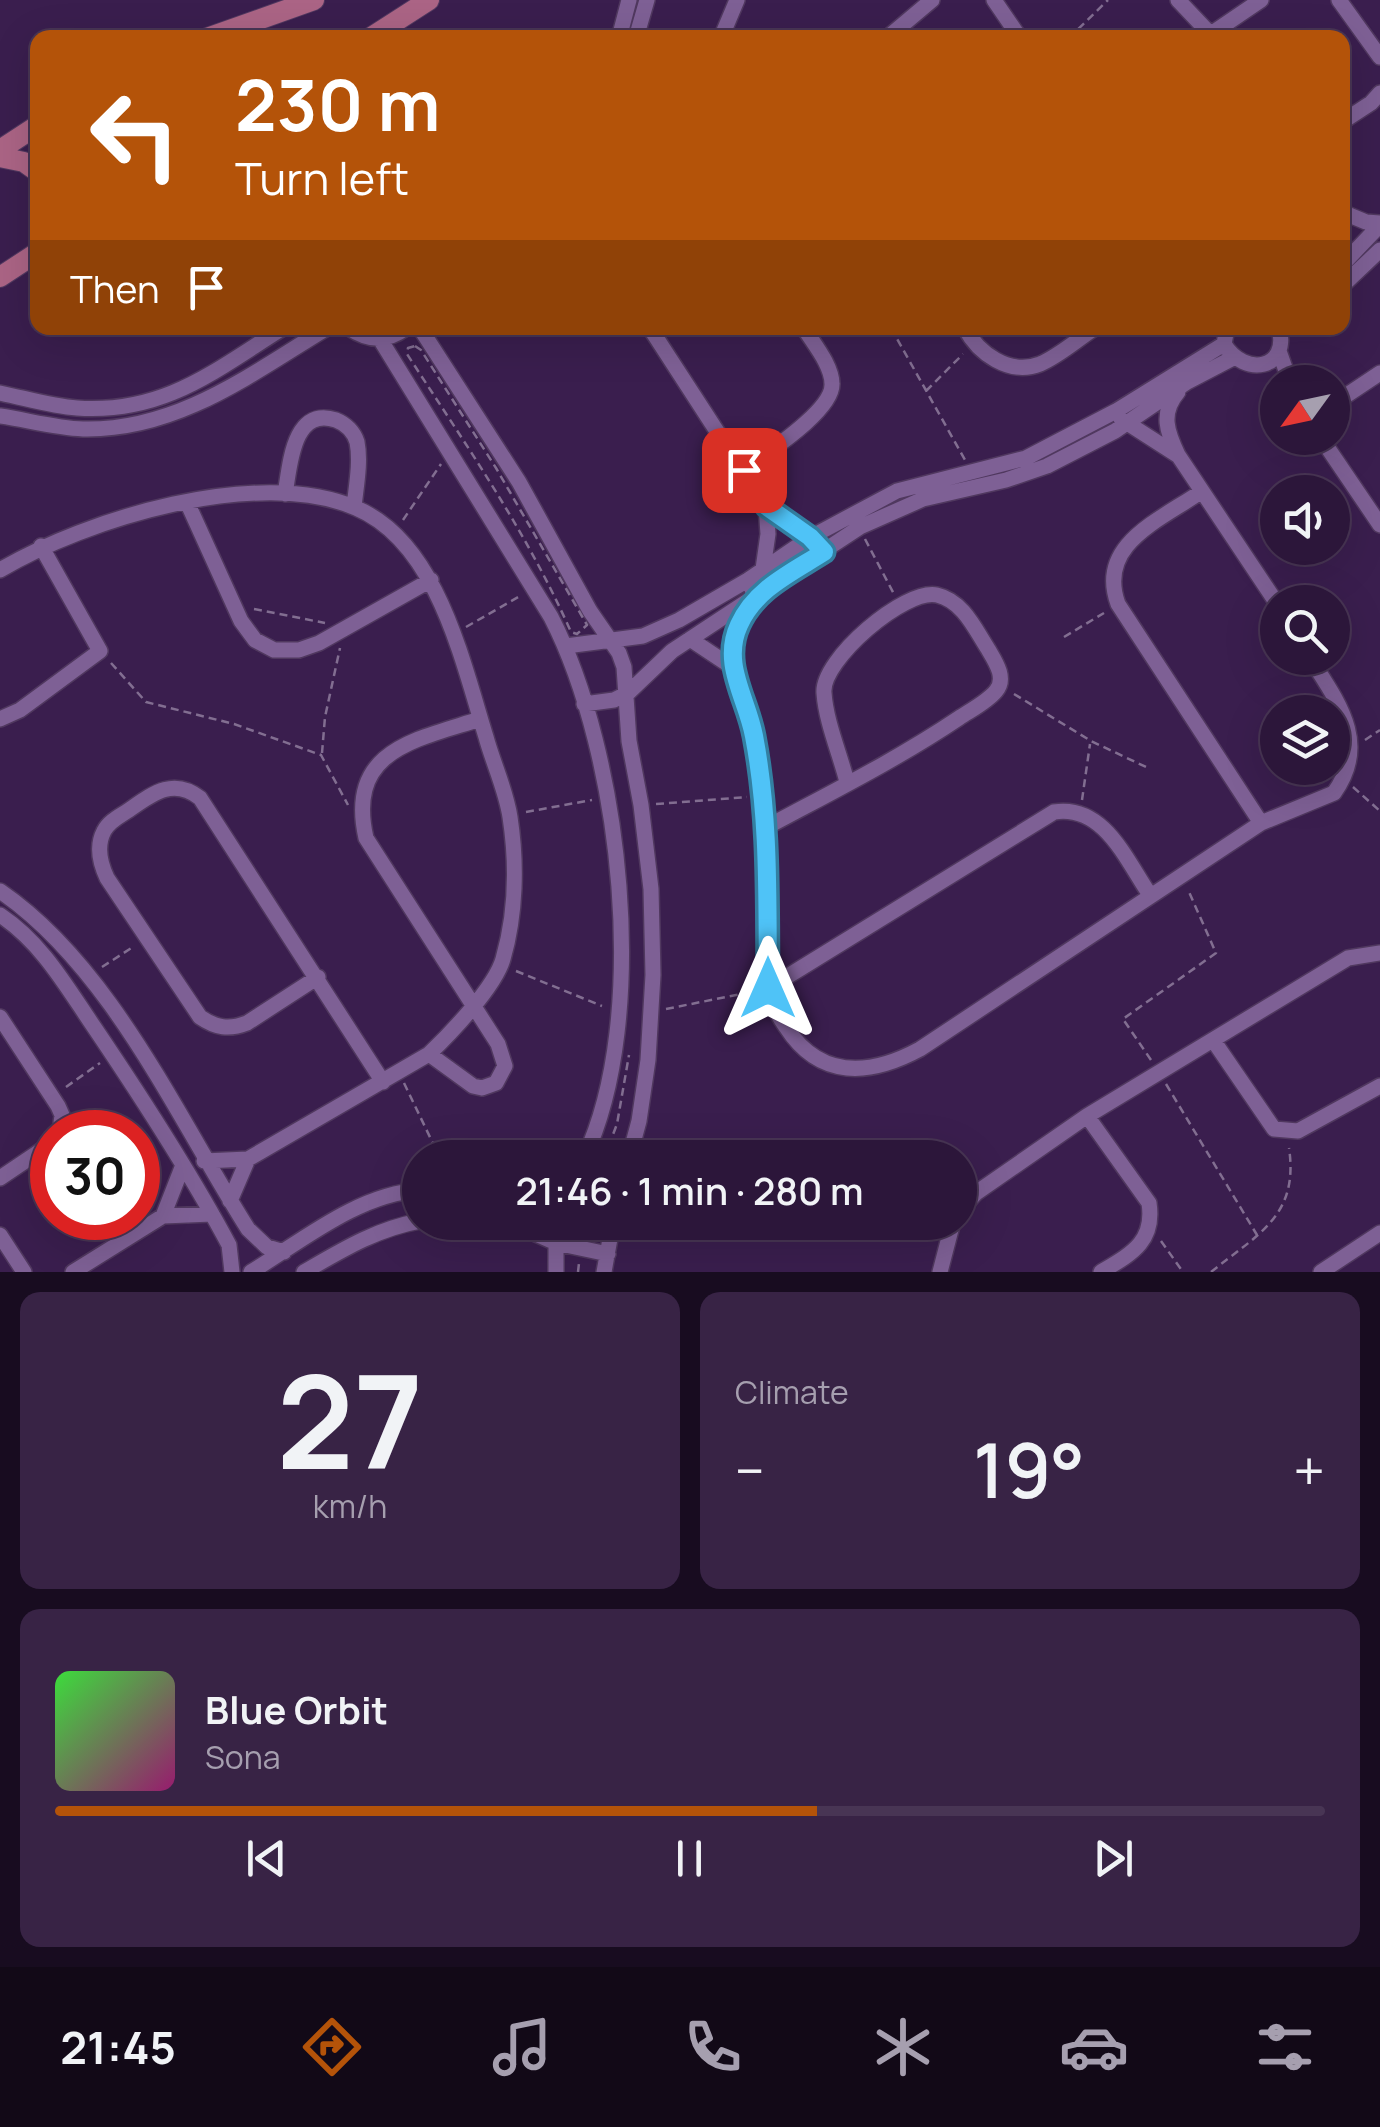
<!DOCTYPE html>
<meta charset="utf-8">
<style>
:root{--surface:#2c163a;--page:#382345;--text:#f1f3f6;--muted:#a69faf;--line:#483554;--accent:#b45309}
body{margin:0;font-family:Manrope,sans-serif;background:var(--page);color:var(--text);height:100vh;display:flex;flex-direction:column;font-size:38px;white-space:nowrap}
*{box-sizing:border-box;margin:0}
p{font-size:32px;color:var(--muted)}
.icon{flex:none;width:55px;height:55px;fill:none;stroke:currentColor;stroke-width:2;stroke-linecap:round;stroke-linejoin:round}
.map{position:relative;height:1272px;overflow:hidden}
.details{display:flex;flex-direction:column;gap:20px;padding:20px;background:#180c20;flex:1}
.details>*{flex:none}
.hud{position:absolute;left:30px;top:30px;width:1320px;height:305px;border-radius:20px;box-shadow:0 10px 40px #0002,0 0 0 2px var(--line);background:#b45309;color:#fff;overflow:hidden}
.needle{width:65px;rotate:237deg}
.fabs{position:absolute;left:1260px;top:365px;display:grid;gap:20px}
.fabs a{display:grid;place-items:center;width:90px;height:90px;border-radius:50%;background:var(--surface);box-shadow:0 10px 40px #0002,0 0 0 2px var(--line);font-size:50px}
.speed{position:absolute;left:30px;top:1110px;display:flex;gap:20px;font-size:50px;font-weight:700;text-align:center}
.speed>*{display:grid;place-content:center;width:130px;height:130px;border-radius:50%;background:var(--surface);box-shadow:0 10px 40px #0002,0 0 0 2px var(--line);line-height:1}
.speed .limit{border:15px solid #d22;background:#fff;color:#111}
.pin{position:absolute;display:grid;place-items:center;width:85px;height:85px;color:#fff;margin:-42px;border-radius:20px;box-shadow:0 5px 15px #0006}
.me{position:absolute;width:110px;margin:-55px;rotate:0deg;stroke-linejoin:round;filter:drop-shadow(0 0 8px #0008)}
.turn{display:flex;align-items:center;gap:35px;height:210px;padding:0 40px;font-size:45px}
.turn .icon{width:130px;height:130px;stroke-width:2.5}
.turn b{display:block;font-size:70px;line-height:85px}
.then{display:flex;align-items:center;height:95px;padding:0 40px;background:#0003;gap:20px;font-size:38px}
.big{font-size:75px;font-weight:600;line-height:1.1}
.details .card{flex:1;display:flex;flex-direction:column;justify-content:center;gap:15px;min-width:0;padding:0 35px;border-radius:20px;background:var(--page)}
.details .dial{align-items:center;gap:0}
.dial b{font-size:130px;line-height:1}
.song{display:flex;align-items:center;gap:30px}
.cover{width:120px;height:120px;border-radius:15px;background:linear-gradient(135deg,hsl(120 70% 55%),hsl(320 70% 35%))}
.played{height:10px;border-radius:5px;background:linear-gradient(90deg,var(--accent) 60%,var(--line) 60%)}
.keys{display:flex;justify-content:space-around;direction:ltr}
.heat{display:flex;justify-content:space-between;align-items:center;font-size:55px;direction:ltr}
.details .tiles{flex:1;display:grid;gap:20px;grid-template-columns:1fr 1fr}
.card:last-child{grid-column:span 2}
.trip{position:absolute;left:402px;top:1140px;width:575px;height:100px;border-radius:50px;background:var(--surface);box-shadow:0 10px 40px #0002,0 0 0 2px var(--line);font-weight:600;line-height:100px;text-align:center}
.tab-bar{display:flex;height:160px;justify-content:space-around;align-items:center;background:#120917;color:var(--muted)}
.tab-bar .icon{width:70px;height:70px}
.tab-bar .selected{color:var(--accent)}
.tab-bar b{font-size:45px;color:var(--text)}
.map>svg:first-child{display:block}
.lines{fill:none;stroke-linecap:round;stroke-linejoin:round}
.minor-casing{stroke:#50385f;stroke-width:18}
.major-casing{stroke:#50385f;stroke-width:22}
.path{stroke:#826e91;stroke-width:2.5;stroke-dasharray:8 5;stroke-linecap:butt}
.minor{stroke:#7e6095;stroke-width:15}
.major{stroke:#ab6485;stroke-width:20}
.route-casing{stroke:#337fa1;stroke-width:25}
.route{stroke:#4fc3f7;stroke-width:18}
</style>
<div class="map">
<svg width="1380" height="1272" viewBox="0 0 1380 1272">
<rect width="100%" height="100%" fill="#3a1e4e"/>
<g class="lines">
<defs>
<path id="minor" d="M994 0 1020 38
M1178 0 1214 38
M1339 0 1380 57
M1211 34 1261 0
M619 38 629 0
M636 38 647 0
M721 38 737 0
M887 38 932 0
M1342 122 1371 103 1380 93
M1342 212 1366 222 1380 223
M1342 229 1343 264
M1342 265 1380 225
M1342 286 1380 250
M349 328C368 341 387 342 406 328
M420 328 519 482 590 611 619 653 624 667 629 741 641 805 651 889 653 975 648 1060 639 1121 629 1158
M650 328 766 507 816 543
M965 328C978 353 1009 376 1040 364 1059 356 1078 339 1095 328
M1227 328 1224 344C1245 378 1290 369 1279 328
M380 339 551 617C621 753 651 1017 584 1158
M1279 351 1290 382
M1178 392C1160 413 1167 432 1178 455L1278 605
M0 393C25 398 51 406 77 408 164 414 214 371 283 328
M1332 405 1380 373
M0 416C27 420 56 428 83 429 177 431 251 374 327 328
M1121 419 1177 455
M1321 438 1380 525
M744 470C765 454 833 411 832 384 832 365 813 343 804 328
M1202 491C1161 520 1096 544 1118 604L1261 823
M285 494C290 467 292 406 336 420 346 424 354 432 357 442 361 462 356 487 354 507
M187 502 241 621 255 640 274 650H299L319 643 431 580
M763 569 768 534 766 507
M0 570C86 519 258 466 356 508 437 542 462 660 486 737 493 763 506 790 510 817 517 863 516 914 503 959 495 987 450 1034 429 1054L248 1159 204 1161
M748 580 755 596C745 615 734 631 732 653 729 675 745 697 751 718 760 753 764 789 767 824 770 877 761 933 767 986 769 999 778 1016 786 1027 820 1080 870 1076 920 1049L1261 823 1334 793C1370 743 1338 702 1310 658
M690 639 732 667
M566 646 643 636 679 620 748 580 811 537 897 491 1026 458 1116 411 1224 344
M584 704 614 700 628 693 672 651 860 527 923 499 1006 480 1047 466 1115 431 1187 382 1233 358
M0 719 20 710 100 651 41 546
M767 827C832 792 898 759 959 718 971 710 987 702 996 691 1007 678 995 661 988 649 975 629 963 601 937 595 905 588 821 660 824 693 826 722 840 754 847 782
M0 891C111 967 177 1117 248 1229L267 1247 284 1252
M0 915C42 943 66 986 94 1027 142 1098 189 1170 229 1245L232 1272
M318 977 247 1023C229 1030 216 1028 200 1017L107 878C100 863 96 846 104 831 109 821 120 816 129 810 152 794 173 777 200 798L383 1082
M767 989 1054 812C1104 804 1126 860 1150 895
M0 1017 58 1106 62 1115 60 1132
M1213 1040 1274 1129 1298 1131 1380 1086
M429 1054 473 1086 482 1088 496 1083 505 1066 498 1044 366 838C346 750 415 740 480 719
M1087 1116 1149 1203C1155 1242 1131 1254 1101 1272
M0 1178 52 1143
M230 1201 248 1159
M960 1210 976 1193 1087 1116 1348 958 1380 953
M163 1216 183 1165
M509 1222 556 1243 608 1254
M0 1235 24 1272
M73 1272 163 1216 212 1214
M251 1272C302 1241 358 1194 420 1190
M304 1272C342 1250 376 1229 420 1221
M556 1272V1243L561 1222
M604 1272 613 1222
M940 1272 953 1222
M1321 1272 1380 1233"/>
<path id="major" d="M207 38 314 0
M370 38 429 0
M0 150 38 125
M0 157 24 162 38 172
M0 277 38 252"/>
</defs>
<use href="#minor" class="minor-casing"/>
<use href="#major" class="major-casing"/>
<path class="path" d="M1069 38 1108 0
M891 328 965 460
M415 346 421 350 496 468 587 625 577 634 571 632C527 532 466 445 407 354L408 348Z
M926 391 963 354
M403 520 441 464
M865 539 894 594
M254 609 325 623
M466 627 520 596
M1064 637 1104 613
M111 663 146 702 234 724 321 755 348 805
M1014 694 1091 741 1146 767
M1365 740 1380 730
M322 753 325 717 340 648
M1353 787 1380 811
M1082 800 1090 744
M656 804 747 797
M526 812 592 800
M102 967 133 947
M516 971 602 1006
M666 1009 751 992
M1151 1060 1123 1019 1216 953 1189 892
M404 1083 440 1158
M1166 1084 1257 1235
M66 1087 100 1063
M604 1158 617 1124 629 1055
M1161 1241 1183 1272
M578 1272 579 1263
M1211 1272C1258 1234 1299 1216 1289 1148"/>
<use href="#minor" class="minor"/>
<use href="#major" class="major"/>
</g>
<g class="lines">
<defs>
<path id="route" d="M744 470 766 506 810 537 824 552C791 573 755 589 739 625 721 664 747 698 754 736 770 820 767 903 768 988"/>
</defs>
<use href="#route" class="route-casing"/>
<use href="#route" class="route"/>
</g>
</svg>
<div class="fabs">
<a><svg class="needle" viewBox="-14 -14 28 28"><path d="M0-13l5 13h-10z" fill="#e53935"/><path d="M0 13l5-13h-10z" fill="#a69faf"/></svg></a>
<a><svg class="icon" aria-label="sound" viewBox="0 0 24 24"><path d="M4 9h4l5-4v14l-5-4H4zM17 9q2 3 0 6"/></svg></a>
<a><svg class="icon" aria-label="search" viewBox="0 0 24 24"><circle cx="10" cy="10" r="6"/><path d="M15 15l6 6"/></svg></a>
<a><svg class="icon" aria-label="layers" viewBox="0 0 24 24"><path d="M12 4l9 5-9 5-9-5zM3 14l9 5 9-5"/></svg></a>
</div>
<div class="speed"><div class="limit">30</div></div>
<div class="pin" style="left:744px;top:470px;background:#d93025"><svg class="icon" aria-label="arrive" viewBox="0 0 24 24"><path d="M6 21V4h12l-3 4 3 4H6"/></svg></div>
<svg class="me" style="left:768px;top:988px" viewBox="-20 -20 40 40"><path d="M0-17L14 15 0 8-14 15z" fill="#4fc3f7" stroke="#fff" stroke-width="4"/></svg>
<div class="trip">21:46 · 1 min · 280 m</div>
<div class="hud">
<div class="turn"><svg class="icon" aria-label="left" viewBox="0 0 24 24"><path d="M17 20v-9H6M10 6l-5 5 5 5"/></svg><div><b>230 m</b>Turn left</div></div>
<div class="then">Then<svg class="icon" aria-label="arrive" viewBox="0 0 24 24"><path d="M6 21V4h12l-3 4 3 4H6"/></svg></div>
</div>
</div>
<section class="details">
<div class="tiles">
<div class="card dial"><b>27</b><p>km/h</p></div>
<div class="card"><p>Climate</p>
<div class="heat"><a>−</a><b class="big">19°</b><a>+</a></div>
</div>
<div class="card">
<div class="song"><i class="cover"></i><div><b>Blue Orbit</b><p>Sona</p></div></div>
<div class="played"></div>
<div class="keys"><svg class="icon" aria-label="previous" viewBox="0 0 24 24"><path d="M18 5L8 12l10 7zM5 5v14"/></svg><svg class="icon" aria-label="pause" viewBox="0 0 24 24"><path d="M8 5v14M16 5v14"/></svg><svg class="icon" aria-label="next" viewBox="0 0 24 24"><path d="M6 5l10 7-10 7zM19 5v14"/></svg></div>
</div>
</div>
</section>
<nav class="tab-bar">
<b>21:45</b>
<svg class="icon selected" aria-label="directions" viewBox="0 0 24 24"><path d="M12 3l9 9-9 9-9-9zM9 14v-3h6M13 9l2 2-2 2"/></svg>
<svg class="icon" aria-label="music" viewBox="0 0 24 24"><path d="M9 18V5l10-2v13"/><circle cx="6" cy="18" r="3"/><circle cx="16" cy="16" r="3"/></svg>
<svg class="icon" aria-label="phone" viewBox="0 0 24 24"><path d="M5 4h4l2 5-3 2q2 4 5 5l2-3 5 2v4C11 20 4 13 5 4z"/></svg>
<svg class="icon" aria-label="climate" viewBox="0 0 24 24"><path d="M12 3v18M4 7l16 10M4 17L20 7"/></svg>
<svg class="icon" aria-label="car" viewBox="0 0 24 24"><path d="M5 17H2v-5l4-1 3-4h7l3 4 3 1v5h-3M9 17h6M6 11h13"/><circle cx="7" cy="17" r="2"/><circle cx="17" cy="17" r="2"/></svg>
<svg class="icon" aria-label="filters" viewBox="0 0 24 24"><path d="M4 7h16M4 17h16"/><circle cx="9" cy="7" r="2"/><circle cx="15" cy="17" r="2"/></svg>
</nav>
